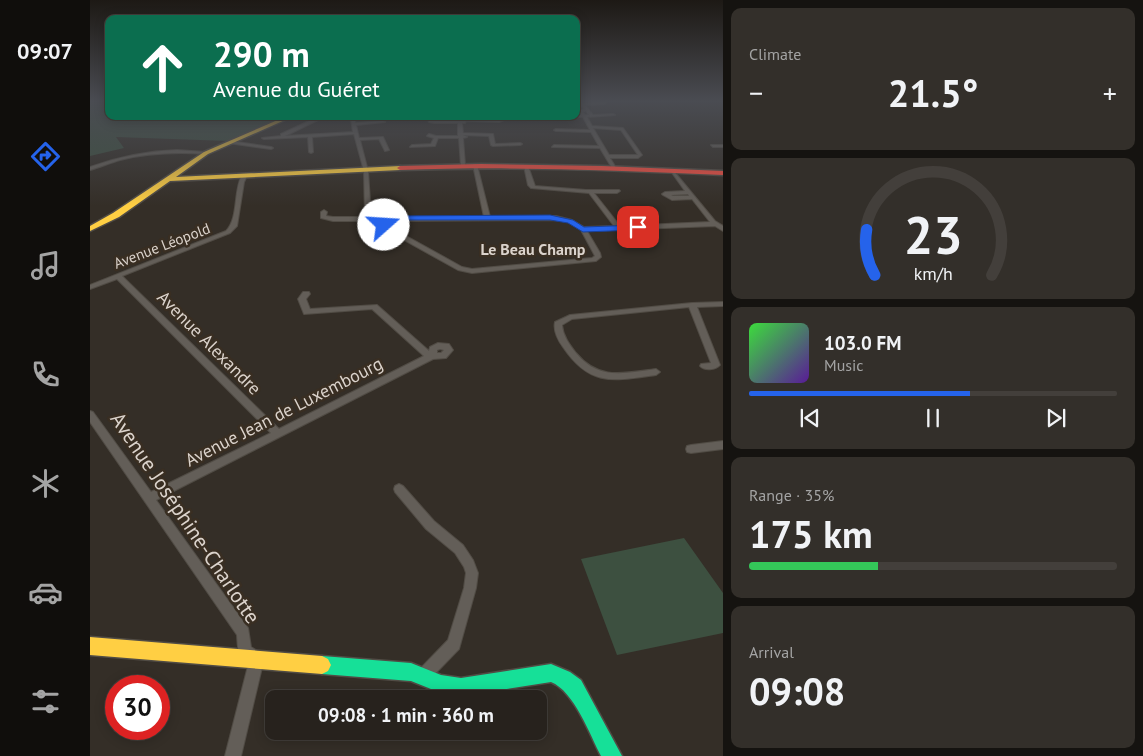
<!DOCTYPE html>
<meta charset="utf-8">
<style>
:root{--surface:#27221d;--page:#332f2a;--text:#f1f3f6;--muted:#a4a4a4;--line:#433f3b;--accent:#2563eb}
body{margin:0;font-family:"PT Sans",sans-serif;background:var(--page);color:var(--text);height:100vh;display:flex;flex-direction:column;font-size:19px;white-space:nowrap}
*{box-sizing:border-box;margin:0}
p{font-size:16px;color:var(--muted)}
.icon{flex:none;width:28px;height:28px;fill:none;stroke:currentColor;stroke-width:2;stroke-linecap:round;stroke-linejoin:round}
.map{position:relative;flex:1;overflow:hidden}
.drawer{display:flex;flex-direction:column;gap:8px;padding:8px;background:#151310;width:420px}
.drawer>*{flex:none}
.hud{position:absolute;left:15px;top:15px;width:475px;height:105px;border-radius:10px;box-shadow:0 2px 12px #0003,0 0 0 1px var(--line);background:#0b6e4f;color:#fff;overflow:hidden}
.speed{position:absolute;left:15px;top:675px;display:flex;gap:10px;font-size:25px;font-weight:700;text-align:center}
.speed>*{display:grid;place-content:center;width:65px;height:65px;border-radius:50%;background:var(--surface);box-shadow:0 2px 12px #0003,0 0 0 1px var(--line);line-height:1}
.speed .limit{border:8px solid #d22;background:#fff;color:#111}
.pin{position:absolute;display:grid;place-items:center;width:42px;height:42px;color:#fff;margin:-21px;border-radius:10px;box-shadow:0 2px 8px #0006}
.me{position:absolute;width:55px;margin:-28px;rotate:71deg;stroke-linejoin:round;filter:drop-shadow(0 0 4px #0008)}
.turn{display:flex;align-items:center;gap:18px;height:105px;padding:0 25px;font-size:22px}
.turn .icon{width:65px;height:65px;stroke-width:2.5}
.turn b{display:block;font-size:35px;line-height:42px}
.big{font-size:38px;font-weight:700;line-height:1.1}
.drawer .card{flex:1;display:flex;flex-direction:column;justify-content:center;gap:8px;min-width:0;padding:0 18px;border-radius:10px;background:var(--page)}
.drawer .dial{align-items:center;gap:0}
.dial svg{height:130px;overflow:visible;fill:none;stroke:var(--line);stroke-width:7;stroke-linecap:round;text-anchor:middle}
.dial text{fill:var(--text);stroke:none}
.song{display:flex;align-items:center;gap:15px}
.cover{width:60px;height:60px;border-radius:8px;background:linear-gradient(135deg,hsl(120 70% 55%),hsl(270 70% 35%))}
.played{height:5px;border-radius:2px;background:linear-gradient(90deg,var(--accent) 60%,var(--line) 60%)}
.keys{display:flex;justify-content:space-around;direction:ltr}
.heat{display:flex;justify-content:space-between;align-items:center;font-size:28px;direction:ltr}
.charge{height:8px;border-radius:4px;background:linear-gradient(90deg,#34c759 35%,var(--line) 0)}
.trip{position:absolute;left:175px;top:690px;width:282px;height:50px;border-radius:10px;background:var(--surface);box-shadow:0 2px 12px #0003,0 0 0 1px var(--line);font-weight:700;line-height:50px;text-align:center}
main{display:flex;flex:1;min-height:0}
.menu{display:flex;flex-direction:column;width:90px;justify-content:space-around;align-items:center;background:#100e0c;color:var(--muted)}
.menu .icon{width:35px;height:35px}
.menu .on{color:var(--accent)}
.menu b{font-size:22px;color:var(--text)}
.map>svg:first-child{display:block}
.green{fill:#3d5040}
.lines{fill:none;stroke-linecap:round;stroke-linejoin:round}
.street-casing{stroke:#514c45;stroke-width:2}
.fast-casing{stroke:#514c45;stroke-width:3}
.slow-casing{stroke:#514c45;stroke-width:3}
.jam-casing{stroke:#514c45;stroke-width:3}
.street{fill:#635e58;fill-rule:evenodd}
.fast{fill:#16e098;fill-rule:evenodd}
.slow{fill:#ffcf43;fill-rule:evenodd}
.jam{fill:#f24e42;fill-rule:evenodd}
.route{fill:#2563eb;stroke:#184099}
.labels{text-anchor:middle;stroke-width:5;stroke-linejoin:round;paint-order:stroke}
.far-street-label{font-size:15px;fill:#dbd3cc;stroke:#392e22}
.far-neighbourhood-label{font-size:16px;font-weight:bold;fill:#dbd3cc;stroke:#392e22}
.street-label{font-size:18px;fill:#dbd3cc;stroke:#392e22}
.near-street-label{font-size:21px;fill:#dbd3cc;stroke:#392e22}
</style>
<main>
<nav class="menu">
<b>09:07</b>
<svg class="icon on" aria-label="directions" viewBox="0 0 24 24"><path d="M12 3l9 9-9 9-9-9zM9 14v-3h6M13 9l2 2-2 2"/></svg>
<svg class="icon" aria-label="music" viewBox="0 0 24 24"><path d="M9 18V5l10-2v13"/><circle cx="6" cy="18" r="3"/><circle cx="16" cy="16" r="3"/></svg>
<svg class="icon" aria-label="phone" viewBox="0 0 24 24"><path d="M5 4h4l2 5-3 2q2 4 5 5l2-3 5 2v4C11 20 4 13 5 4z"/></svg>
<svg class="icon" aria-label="climate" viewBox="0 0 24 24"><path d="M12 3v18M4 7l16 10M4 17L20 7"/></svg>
<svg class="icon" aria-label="car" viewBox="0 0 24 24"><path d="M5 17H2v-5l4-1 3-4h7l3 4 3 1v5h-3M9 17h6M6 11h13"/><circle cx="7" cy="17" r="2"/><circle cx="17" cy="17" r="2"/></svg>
<svg class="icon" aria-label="filters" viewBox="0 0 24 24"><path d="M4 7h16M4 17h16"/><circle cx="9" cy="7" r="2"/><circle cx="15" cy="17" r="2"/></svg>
</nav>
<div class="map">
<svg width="633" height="756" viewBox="0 0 633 756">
<rect width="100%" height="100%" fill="#342e27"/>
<path class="green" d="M0 101H19V116H199L138 141 26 137 34 148 0 156Z
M594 538 633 593V633L527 655 491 559Z"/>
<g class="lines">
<defs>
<path id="street" d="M488 101H492L493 103 516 102 515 104 495 105 503 115 523 114 525 115 497 117 502 126 533 128 552 155 548 158H520L526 168 524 169 522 168 510 148 462 147 464 145 509 146 501 132 466 131 464 130 466 129 500 130 493 117 458 116H486V115H491L489 111 494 109 491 105H488V103H490ZM496 111 499 115H495L493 112ZM503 128 531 130 548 155H519Z
M230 116H236L195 136 263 132 261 119 247 116H266L265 123 293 121 295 122 266 125 269 138 293 137 299 150 295 151 289 139 270 140 278 171 281 216 282 217H394L383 165 385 164 387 165 400 217 466 216 482 220 494 227 524 226 499 193 441 188 438 185 434 166 436 165 438 166 445 186 496 190H529L530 191 527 193H504L530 226 620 222 602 199 582 200 573 195 572 194 575 192 595 191 580 170 582 169 625 221 633 226V231L625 226 497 231 510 253 511 257 506 261 382 273 368 270 280 221H243L231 218V212L234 210 237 212 236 216 243 217H275L274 171 264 134 222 137 223 152 221 153 219 152 218 137 174 139 172 138 191 136V134ZM598 194 599 196H583L581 195ZM466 220 478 222 491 230 505 256 502 258 382 269 372 267 289 221Z
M336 116H340L342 120 344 121H367V116H371V119L409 120 410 119 409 116H413L414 120 409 122 376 121 375 123H372L373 133 403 134 405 144 430 143 432 144 430 145 403 146 401 145 399 136 373 135 377 137 373 138 375 165 371 166 369 138H348L345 146 320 147 322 145 341 144 344 138 337 136 339 134 346 136H368V123H344L339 122Z
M140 141 181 147 183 148 181 149 138 143Z
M621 145H633V147H623Z
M87 150 116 152 118 153 116 154C87 152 58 153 30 160 20 163 10 167 0 170V167C28 157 57 151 87 150Z
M154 174 157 176 154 182 147 226 140 233 32 276 189 429 334 356 282 309 214 314 208 299 213 292H219L220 294 216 299 220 309 287 305 339 351 340 347 348 343 359 344 363 350 356 358 343 359 66 500 158 628 161 647 172 654 174 659 151 756H135L159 662C147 654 148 650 147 635L0 422V411L3 412 61 492 181 433 27 279 0 289V285L136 231C149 218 143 191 152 175ZM350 349 354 350 351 353H347V350Z
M633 302V306L607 307 630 365C626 370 614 371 610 366L611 364 621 363 599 307 482 319 472 325C473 336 479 344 486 353 509 381 534 373 566 369L570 372 566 375C523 381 500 387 473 347 468 340 463 331 465 322L480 315 602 303Z
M633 441V449L601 453 597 452 596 449 597 446 601 445Z
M309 484 313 486 344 521 373 545 383 560 388 573 386 588 369 649 338 681 333 683 328 681 326 676 328 671 358 640 374 588 376 573 374 567 365 553 336 529 305 492 304 489 305 486Z"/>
<path id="fast" d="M232 656 321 663 351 675 371 678 461 664 480 672 491 680 532 756H511C500 735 484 691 461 682L371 696 351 693 321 681 232 674 226 671 223 665 226 659Z"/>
<path id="slow" d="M197 116H204L118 154 86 177 310 166 313 168 310 170 80 181 29 217 0 231V226L23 213 114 152Z
M0 637 232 656 238 659 241 665 238 671 232 674 0 655Z"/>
<path id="jam" d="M391 164 512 166 633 171V175C525 170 418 166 310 170L307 168 310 166Z"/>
</defs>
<use href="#street" class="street-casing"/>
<use href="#fast" class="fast-casing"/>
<use href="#slow" class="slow-casing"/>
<use href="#jam" class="jam-casing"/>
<use href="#street" class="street"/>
<use href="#fast" class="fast"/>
<use href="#slow" class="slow"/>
<use href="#jam" class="jam"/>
</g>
<linearGradient id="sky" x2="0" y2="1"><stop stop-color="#1d1915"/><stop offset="0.49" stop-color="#4a4c52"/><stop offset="1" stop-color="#4a4c52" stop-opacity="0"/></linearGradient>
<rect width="633" height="206" fill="url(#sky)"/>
<path class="route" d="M460 215 483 220 494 227 548 225 552 227 548 230 493 232 478 223 460 220H304L297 227 290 225 302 216Z"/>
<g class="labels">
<g class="far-street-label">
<text transform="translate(72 246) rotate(-21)" y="5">Avenue Léopold</text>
</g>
<g class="far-neighbourhood-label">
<text x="443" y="255">Le Beau Champ</text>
</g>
<g class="street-label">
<text transform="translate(119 343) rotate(45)" y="6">Avenue Alexandre</text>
<text transform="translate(194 412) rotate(-27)" y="6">Avenue Jean de Luxembourg</text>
</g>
<g class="near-street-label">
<text transform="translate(95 518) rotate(56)" y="7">Avenue Joséphine-Charlotte</text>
</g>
</g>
</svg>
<div class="speed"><div class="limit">30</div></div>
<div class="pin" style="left:548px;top:227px;background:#d93025"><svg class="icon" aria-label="arrive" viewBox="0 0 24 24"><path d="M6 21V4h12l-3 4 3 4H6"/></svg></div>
<svg class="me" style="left:294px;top:225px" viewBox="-20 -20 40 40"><circle r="19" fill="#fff"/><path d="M0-13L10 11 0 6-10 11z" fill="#2563eb"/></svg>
<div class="trip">09:08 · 1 min · 360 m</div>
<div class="hud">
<div class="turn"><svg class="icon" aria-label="ahead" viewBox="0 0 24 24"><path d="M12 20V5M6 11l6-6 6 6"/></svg><div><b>290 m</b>Avenue du Guéret</div></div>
</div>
</div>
<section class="drawer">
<div class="card"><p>Climate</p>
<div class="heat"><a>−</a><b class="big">21.5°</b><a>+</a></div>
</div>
<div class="card dial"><svg viewBox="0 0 100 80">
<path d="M14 69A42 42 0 1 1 86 69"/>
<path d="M14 69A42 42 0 0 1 9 41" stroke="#2563eb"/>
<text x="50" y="56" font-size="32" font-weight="700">23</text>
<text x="50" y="72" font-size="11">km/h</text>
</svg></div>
<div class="card">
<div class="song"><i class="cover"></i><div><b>103.0 FM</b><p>Music</p></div></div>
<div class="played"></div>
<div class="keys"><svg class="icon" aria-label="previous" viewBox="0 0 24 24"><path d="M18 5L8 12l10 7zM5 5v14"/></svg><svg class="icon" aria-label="pause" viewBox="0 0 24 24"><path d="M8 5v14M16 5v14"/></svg><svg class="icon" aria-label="next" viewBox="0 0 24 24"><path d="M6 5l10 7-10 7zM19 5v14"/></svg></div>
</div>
<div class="card"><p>Range · 35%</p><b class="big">175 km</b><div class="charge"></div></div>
<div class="card"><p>Arrival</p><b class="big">09:08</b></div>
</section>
</main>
